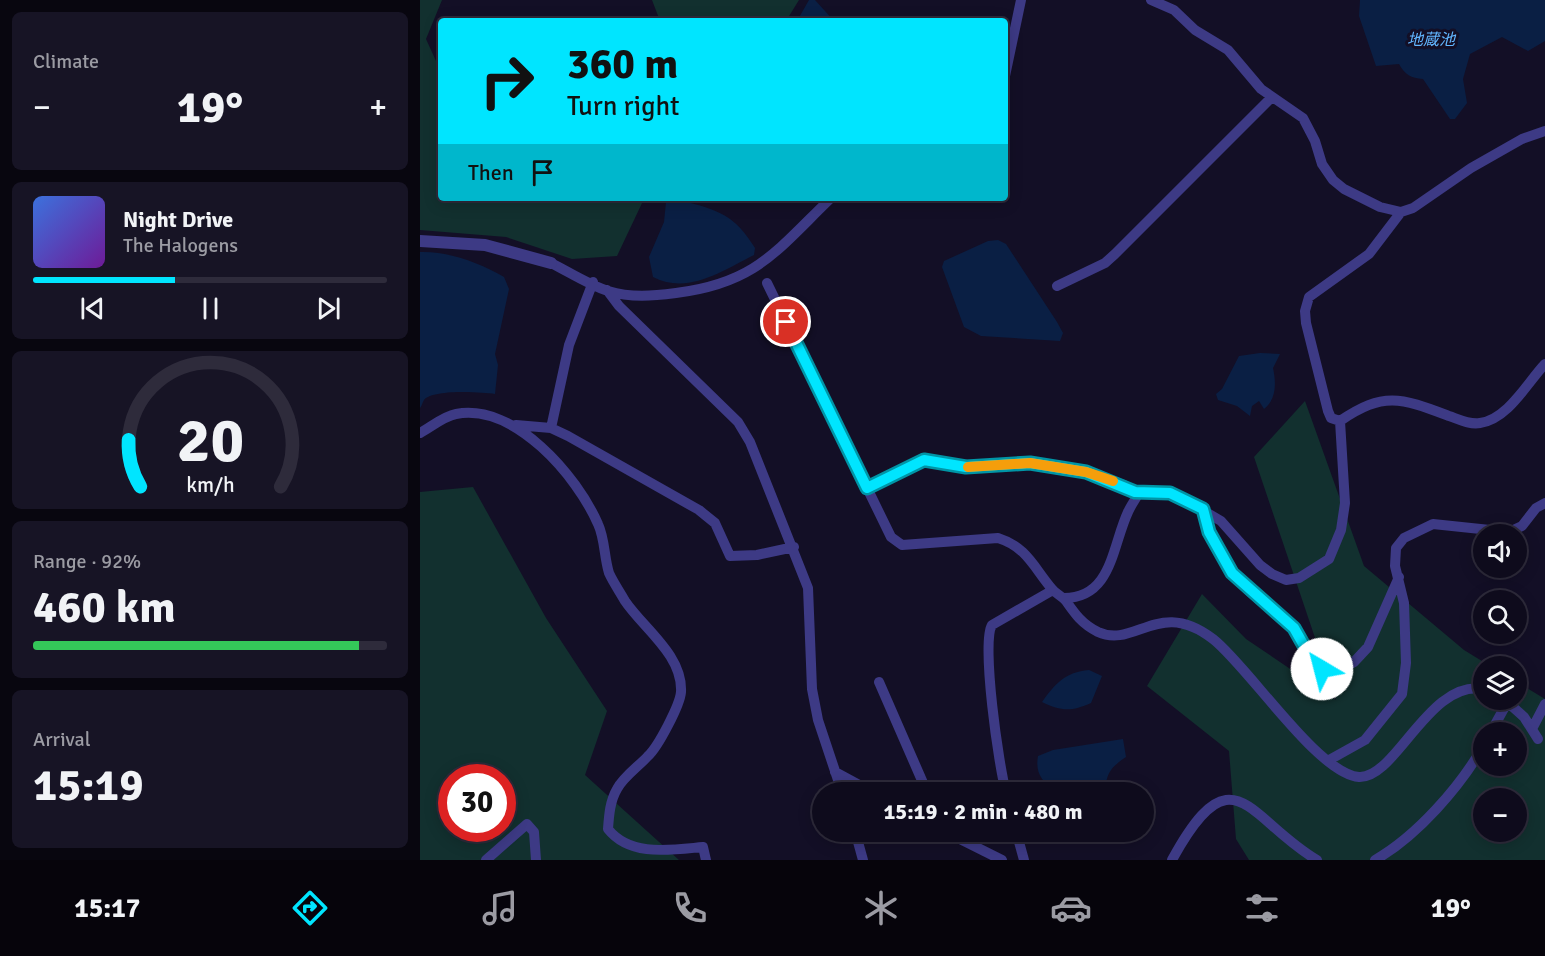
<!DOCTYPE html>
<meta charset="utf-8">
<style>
:root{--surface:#0e0b1c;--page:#171425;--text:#f1f3f6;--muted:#9b9ba3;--line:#2e2b3b;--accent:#00e5ff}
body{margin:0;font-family:Signika,"Noto Sans JP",sans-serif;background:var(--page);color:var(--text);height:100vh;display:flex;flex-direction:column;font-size:22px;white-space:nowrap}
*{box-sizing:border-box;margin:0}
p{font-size:20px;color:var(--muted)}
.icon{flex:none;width:33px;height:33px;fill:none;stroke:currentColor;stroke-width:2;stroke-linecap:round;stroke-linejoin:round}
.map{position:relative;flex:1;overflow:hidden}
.sheet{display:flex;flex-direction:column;gap:12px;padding:12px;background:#08060f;width:420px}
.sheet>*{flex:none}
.guide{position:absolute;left:18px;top:18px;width:570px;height:183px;border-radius:6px;box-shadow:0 3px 15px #0003,0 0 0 2px var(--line);background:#00e5ff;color:#111;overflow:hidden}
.buttons{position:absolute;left:1053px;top:524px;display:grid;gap:12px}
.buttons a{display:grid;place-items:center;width:54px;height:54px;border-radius:50%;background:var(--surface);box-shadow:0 3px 15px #0003,0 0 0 2px var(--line);font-size:30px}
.speed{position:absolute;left:18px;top:764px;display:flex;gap:12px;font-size:30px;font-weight:700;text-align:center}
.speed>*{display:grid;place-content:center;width:78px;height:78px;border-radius:50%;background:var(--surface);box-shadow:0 3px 15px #0003,0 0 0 2px var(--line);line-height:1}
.speed .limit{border:9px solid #d22;background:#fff;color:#111}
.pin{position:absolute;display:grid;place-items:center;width:51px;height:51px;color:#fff;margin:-26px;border:3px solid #fff;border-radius:50%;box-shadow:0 2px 6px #0007}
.me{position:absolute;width:66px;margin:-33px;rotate:323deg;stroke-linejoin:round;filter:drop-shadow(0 0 4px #0008)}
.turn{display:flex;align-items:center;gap:21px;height:126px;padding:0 30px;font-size:27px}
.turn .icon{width:78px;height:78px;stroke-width:2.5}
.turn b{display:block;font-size:42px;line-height:51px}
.then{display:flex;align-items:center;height:57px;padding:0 30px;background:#0003;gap:12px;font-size:22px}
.big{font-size:45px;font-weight:700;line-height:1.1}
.sheet .tile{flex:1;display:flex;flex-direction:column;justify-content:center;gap:9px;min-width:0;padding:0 21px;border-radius:9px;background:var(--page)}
.sheet .dial{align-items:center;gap:0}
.dial svg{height:156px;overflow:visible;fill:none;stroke:var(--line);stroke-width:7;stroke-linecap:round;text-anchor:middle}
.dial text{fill:var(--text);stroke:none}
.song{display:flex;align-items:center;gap:18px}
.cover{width:72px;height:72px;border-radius:9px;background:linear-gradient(135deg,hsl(220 70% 55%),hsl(280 70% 35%))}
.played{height:6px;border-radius:3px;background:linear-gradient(90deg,var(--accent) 40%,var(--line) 40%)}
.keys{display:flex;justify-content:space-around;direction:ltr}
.heat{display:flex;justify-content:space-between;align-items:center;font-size:33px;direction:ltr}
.charge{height:9px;border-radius:4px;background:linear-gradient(90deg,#34c759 92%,var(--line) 0)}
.trip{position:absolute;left:392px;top:782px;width:342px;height:60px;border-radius:30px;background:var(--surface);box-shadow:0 3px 15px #0003,0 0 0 2px var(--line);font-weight:700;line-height:60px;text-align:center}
.dock{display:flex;height:96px;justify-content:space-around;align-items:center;background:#06040b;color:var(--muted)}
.dock .icon{width:42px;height:42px}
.dock .active{color:var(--accent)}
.dock b{font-size:27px;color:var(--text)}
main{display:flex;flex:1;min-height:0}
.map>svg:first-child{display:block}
.green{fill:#12302f;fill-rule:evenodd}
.water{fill:#0a1f44}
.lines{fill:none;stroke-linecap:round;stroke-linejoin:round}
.minor{stroke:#3d3a85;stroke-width:10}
.tertiary{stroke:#3d3a85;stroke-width:12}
.route-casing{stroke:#0095a6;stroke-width:15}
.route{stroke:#00e5ff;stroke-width:10}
.slow{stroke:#f59e0b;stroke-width:10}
.labels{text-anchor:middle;stroke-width:6;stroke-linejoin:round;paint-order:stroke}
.water-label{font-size:16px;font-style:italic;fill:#62b6ff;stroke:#130f26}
</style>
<main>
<section class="sheet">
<div class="tile"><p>Climate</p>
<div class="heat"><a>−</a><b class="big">19°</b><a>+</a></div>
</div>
<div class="tile">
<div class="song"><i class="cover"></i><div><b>Night Drive</b><p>The Halogens</p></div></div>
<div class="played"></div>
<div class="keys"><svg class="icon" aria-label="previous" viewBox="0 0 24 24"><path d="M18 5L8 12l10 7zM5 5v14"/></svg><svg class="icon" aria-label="pause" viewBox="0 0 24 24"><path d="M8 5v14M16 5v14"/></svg><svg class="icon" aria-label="next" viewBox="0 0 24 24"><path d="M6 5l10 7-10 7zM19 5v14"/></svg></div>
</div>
<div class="tile dial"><svg viewBox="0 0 100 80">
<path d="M14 69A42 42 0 1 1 86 69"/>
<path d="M14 69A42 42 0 0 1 8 45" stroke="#00e5ff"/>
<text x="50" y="56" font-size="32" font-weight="700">20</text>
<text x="50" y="72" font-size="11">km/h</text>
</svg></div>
<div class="tile"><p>Range · 92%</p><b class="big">460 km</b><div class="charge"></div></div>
<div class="tile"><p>Arrival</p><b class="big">15:19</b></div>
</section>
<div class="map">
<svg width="1125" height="860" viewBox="0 0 1125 860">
<rect width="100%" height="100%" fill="#130f26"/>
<path class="green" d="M0 0H22L6 39 21 72V198H222L223 201 197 256 152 259 86 237 0 230Z
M232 0H379L366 21H240Z
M885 401 944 566 1044 650 1070 666H1064V699H1096L1097 682 1125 699V860H829L816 839 809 751 727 686 782 594 826 639 916 700 834 457ZM1064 732H1096V765H1064ZM1064 798H1096V831H1064Z
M53 487 126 618 187 711 165 775 259 860H0V492ZM32 777H82V828H32Z"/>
<path class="water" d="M389 0H395L414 21H377Z
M940 0H1125V41L1108 51 1082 37 1050 54 1043 79 1047 103 1035 119H1030L1003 79C991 78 985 75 979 64L956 66 939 16Z
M263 201C298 210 315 215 335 248L334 255C302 271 268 295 233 277L229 257 244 222 246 202Z
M578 240 586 244 637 322 643 333 640 341 561 336 544 327 522 267 524 261 568 241Z
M0 252C28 251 60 263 84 277L89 289 75 354 78 365 75 394C61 392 13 389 4 400 2 403 2 406 0 408Z
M840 353 860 354 853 368C856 382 857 399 844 409L839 401 832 406 830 416 817 406 798 400 796 394 802 389 819 356Z
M669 670 682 676 671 703C651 712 641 711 622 702 635 684 645 672 669 670Z
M703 739 706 757C691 767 685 774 686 792H634C622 780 615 774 618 756L633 750Z"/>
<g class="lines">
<path class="minor" d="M731 0 754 10 775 30 808 50 841 89 883 118 895 141 902 164 913 180 924 189 960 207 981 212 993 208 1051 168 1102 139 1125 131
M585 76 601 0
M131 263C149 272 169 285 188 291 211 298 233 296 256 293 336 283 356 251 411 198
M347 283 471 537 482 545 578 538C607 547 614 568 632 589 636 594 642 596 646 601 655 614 662 624 678 632 715 649 739 597 793 639 828 666 898 774 939 777 976 779 1009 679 1064 689
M637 286 685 263 695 254 852 97
M187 290 199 306 318 422 330 442 388 588 392 689 398 720 422 792
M920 421 911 418 908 411 886 323 885 311 889 297 949 254 981 212
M96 425 131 428 148 436 279 510 295 523 310 556 337 555 374 547
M131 428 149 345 173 282
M0 433C11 427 24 416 36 414 95 403 157 476 178 524 185 539 184 557 189 573 193 582 200 592 205 601 223 628 263 655 261 692 260 705 238 747 228 756 219 766 203 777 197 789 190 801 189 815 188 829 210 857 250 850 283 847L286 860
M447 488 504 461 546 467 610 463 666 472 704 485 715 492 750 493 760 497 801 521 840 565 852 574 866 580 879 578 909 559 921 530 925 503 920 421C964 391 981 398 1029 416 1038 419 1050 425 1060 423 1088 419 1107 383 1125 364
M783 509C792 545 810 576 838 599 849 608 865 617 874 629 889 647 889 661 912 674L934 662 948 647 979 577
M644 598C692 598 692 546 708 512 711 505 716 499 719 492
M459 682 507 792
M1084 699 1104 717 1118 739
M1112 729 1125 704
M1071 732 1088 701
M909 760 945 740 982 694 986 663 984 603 975 566 976 548 984 538 1013 524 1089 532 1102 526 1116 508 1125 503
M415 772 452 792
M586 792C579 768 561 642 572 625L633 590
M435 831 443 860
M524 831 582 860
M596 831 604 860
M66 860 107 824 114 832 116 860
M752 860C813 748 828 819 897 860
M955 860C997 836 1040 787 1064 745"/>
<path class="tertiary" d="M0 241 65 245 131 263"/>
</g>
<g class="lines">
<defs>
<path id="route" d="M366 322 447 488 504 460 546 467 610 463 666 472 715 492 750 493 783 509 789 532 812 573 874 628 891 658 902 669"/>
</defs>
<use href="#route" class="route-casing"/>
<use href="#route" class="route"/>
<path class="slow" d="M548 467 610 463 666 472 693 481"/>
</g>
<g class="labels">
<g class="water-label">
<text x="1011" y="45">地蔵池</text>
</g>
</g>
</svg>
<div class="buttons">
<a><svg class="icon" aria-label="sound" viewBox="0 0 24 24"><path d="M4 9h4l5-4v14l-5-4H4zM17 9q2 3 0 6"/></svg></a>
<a><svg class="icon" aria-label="search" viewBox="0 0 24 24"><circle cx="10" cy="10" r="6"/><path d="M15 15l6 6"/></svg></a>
<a><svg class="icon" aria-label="layers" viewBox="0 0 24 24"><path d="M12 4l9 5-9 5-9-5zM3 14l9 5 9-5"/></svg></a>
<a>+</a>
<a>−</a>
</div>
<div class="speed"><div class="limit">30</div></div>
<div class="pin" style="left:366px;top:322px;background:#d93025"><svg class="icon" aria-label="arrive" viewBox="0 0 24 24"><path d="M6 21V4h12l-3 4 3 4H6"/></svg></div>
<svg class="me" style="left:902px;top:669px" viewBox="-20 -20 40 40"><circle r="19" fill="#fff"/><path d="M0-13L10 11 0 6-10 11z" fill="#00e5ff"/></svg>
<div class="trip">15:19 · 2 min · 480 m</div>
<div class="guide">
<div class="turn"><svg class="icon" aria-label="right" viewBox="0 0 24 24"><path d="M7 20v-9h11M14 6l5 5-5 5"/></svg><div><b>360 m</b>Turn right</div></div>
<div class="then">Then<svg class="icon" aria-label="arrive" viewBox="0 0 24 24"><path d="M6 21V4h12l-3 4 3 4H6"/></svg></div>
</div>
</div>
</main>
<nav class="dock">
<b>15:17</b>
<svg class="icon active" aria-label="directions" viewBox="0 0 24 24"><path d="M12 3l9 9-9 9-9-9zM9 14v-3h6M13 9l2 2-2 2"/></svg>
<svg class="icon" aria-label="music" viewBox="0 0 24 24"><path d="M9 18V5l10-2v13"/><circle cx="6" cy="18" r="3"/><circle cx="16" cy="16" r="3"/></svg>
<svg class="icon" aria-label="phone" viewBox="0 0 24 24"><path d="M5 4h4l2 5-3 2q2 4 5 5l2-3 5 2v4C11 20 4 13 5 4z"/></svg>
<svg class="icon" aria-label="climate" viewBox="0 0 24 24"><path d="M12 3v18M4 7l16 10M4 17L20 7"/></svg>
<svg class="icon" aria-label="car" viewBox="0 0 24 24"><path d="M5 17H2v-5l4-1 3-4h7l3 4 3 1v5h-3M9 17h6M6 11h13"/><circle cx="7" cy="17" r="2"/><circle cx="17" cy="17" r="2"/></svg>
<svg class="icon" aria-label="filters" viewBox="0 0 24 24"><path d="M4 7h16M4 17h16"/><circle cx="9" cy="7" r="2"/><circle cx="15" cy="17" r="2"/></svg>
<b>19°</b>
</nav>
